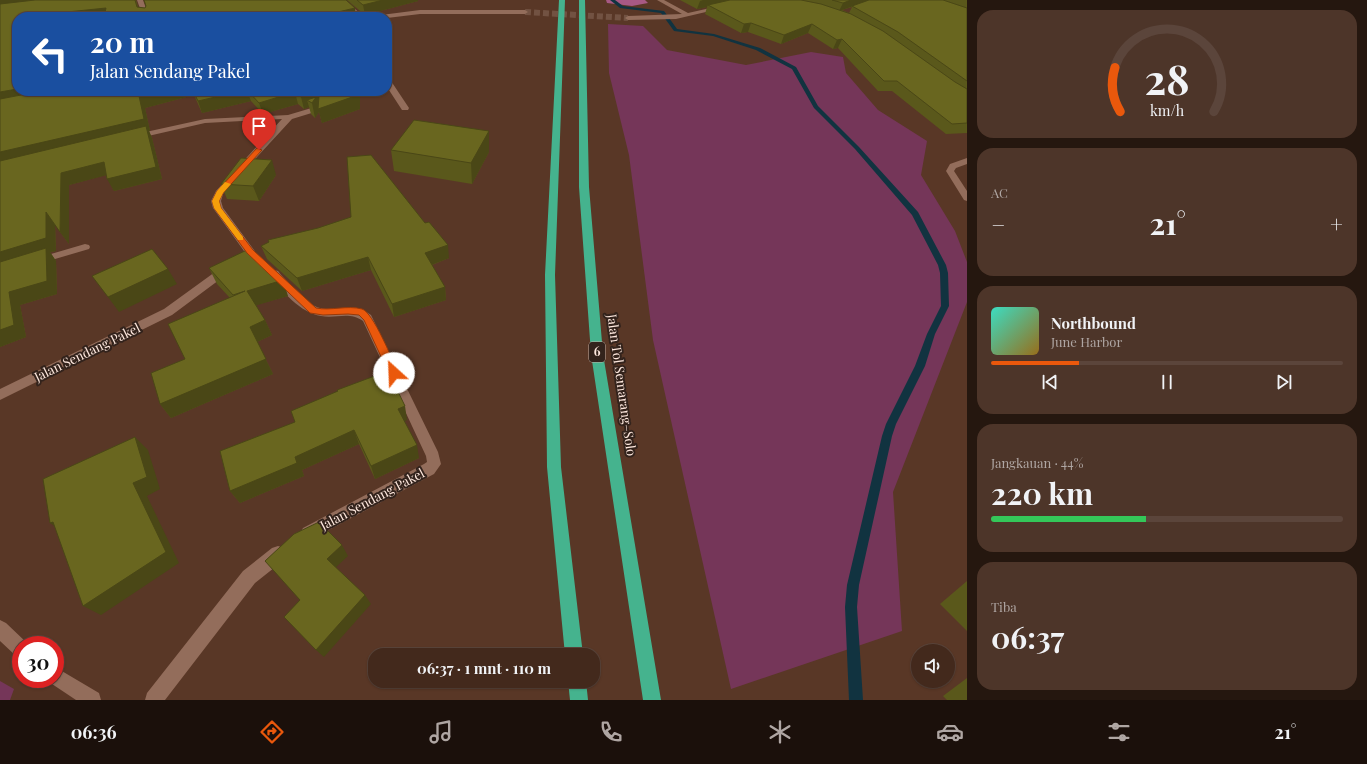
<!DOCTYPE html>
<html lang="id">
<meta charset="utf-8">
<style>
:root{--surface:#43291c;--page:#4d3529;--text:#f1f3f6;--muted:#afa6a3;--line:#5b453b;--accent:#ea580c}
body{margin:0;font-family:"Playfair Display",serif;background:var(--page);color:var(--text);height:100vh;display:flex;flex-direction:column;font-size:15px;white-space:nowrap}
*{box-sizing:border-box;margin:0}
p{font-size:13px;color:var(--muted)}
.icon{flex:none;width:22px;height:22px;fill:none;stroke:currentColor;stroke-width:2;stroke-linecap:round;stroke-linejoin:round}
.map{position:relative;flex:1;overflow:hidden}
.panel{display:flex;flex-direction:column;gap:10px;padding:10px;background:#25170f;width:400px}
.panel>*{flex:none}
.top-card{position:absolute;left:12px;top:12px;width:380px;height:84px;border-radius:16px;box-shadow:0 1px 3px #0004,0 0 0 1px var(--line);background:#1a4fa0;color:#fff;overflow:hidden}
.buttons{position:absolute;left:911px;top:644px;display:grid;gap:8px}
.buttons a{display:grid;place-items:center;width:44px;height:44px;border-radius:50%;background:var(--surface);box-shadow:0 1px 3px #0004,0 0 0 1px var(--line);font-size:20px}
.speed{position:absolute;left:12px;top:636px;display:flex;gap:8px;font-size:20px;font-weight:700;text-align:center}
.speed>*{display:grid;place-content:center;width:52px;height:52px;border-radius:50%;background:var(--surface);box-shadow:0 1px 3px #0004,0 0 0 1px var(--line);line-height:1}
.speed .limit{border:6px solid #d22;background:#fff;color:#111}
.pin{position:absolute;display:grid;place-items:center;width:34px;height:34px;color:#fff;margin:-41px -17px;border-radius:50% 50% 50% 0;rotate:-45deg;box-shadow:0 0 4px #0007}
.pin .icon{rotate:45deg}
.me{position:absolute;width:44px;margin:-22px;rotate:335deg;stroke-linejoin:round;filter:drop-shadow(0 0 3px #0008)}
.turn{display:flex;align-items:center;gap:14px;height:84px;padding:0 12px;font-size:18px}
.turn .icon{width:52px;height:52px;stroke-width:2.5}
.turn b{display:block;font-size:28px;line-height:34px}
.big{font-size:30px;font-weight:700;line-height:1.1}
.panel .card{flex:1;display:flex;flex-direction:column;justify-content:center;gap:6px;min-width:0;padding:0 14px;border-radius:16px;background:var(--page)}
.panel .dial{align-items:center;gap:0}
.dial svg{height:104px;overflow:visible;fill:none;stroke:var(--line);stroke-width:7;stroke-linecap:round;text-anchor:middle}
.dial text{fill:var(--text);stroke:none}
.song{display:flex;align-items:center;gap:12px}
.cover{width:48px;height:48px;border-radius:6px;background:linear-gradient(135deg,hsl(170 70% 55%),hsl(40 70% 35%))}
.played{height:4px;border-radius:2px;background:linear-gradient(90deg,var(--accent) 25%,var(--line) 25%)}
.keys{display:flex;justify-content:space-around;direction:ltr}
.heat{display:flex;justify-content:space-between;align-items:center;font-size:22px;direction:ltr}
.charge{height:6px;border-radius:3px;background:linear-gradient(90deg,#34c759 44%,var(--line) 0)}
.trip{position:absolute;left:368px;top:648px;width:232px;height:40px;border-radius:16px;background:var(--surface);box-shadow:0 1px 3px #0004,0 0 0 1px var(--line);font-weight:700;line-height:40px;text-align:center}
.menu{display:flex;height:64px;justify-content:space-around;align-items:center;background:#1b100b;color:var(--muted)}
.menu .icon{width:28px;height:28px}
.menu .selected{color:var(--accent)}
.menu b{font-size:18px;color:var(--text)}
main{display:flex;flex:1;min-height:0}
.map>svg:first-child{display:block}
.green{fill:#753659}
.forest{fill:#a75984}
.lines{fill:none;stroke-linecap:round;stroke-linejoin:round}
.stream{fill:#113340;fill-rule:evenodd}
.street-tunnel{stroke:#725242;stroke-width:6;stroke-dasharray:6 3;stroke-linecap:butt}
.street{fill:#936d5b;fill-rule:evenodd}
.secondary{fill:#936d5b;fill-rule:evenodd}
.highway{fill:#45b38e;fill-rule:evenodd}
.wall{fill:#5a581b;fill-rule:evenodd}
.shaded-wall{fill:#4a4716}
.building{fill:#69661f;stroke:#4a4716}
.route{fill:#ea580c;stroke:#983908}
.slow{fill:#f59e0b}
.labels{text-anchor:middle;stroke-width:4;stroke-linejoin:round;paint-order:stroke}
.shield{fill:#33231c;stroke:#c2aea4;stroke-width:1}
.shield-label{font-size:12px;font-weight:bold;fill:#ffe9df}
.street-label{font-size:13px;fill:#ffe9df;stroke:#33231c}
</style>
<main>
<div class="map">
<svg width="967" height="700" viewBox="0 0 967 700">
<rect width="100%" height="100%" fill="#593726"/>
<path class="green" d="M608 24 643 26 667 50 746 65 811 52 843 57 846 73 878 110 927 141 921 175 955 231 967 262V302L893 492 902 631 731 689 653 340 629 155 609 73Z
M0 681 14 689 10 700H0Z"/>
<path class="forest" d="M606 0H645L648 3 632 6 607 3Z"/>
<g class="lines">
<path class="stream" d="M610 0H615L623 6 664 11 677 29 714 34 760 48 796 67 818 106 859 147 918 212 946 265 948 273 949 306 935 334 925 366 896 424 892 436 859 585 857 607 863 700H849L845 607 847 585 882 436 886 424 915 366 927 334 941 306 940 273 938 265 912 215 855 149 814 108 792 69 756 50 713 36 674 31 661 13 620 8Z"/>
<path class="street-tunnel" d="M525 12 628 18"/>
<path class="street" d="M137 0H143L149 17H143Z
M339 0H345L364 17H358Z
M657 0H664L688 13 746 0H757L676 19 628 20 625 18 628 16 682 14Z
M420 10H525L528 12 525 14H420L387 18 378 17 381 15Z
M387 81H391L409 108 408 110H402L387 87Z
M365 91H376L347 102H341L340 100Z
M325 104 329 106 328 108 292 119 223 194 221 201 223 208 254 250 255 252 254 254 172 315 0 400V389L164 309 244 251 213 208 211 201 216 191 282 119 205 123 135 139 131 137 132 135 205 119 288 115Z
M967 158V164L956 168 954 171 967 191V201L964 200 946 171 950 164Z
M85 244 89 245 90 247 89 249 38 264 33 261 34 259Z
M274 270 278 271C287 282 307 305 320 308 340 312 352 301 371 315L438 452 441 464 434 474 308 541 303 538 300 533 303 528 424 464 427 462 426 456 363 321C349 311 336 319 321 316 300 313 283 291 270 277L269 274 270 271Z
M278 546 284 548 286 554 284 560 255 583 165 700H145L147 693 243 571 272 548Z"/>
<path class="secondary" d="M0 620 6 623 27 643 28 645H21V658L15 655 0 641Z
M55 667 99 693 101 700H76L49 682 47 679H55Z"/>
<path class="highway" d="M559 0H565L555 275 561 467 583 655H565L547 467 545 275Z
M579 0H585L589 187 603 354 661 700H643L591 354 579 187Z
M568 681H586L588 700H570Z"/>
</g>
<path class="wall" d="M0 0H136L138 7 145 8 346 0 17 17V91H359L360 98V109L322 123 319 112 315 118 311 114 309 107 304 109 298 104 263 114 251 101 202 113 194 95 145 108 150 131H149L152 138 162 179 114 191 106 175 69 185V244L55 225 56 251 50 252 56 261 57 294 20 305 26 337 0 347Z
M347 0H418V1L365 15Z
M680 0H967V133L946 134 892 91H878L838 48 833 49 808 33 781 44 748 32 741 33 705 14 707 7 697 9ZM852 7 849 13 842 10Z
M391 150 489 152 472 184 394 171Z
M276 175 259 201 227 199 221 184Z
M261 246 449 258 432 265 445 287 446 300 394 317 371 270 302 291 267 259Z
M209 268 288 296 256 305 265 320 272 335 257 342 273 374 171 418 160 404 185 359 230 298 217 284Z
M407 420 404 421 419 458 375 479 359 444 302 470 304 476 240 503 230 491 220 451Z
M967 581V631L940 604Z
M967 678V700H947L943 696Z"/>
<path class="shaded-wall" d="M0 0H68L0 8Z
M383 0H418V1L365 15 363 5Z
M703 0H739L708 5 707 7 697 9 700 1Z
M851 0H871L839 11 843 3Z
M106 8 110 17H28V16Z
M355 8 356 17H339L338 12Z
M751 23 748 32 741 33 744 24Z
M812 24 808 33 781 44 784 35Z
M842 39 838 48 833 49 837 40Z
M17 89V91H72L0 105V92Z
M160 91H193L194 95 145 108 150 131H149L152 138 162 179 114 191 107 179 147 131 0 167V152L139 96Z
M242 91H247L251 101 202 113 198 101Z
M320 91H356V92L318 104 319 108 358 95V91H359L360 98V109L322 123 319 112 315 118 312 103 307 100 309 107 304 109 301 97Z
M295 92 298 104 263 114 259 103Z
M489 131V152L472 184 471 163Z
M272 160 276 175 259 201 253 186Z
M104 162 111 174 69 185V244L60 232 61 173Z
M46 212 55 225 56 251 50 252 56 261 57 294 20 305 26 337 0 347V252Z
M448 245 449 258 426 267 425 253Z
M368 257 371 270 302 291 297 278Z
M168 269 177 284 119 312 108 297Z
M283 280 288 296 254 306 247 291Z
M445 287 446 300 394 317 392 304Z
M265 320 272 335 257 342 273 374 171 418 160 404 250 327Z
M405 406 407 420 401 423 398 409Z
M354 430 359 444 302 470 304 476 240 503 230 491 295 457Z
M135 437 148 450 160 489 147 496 179 563 101 615 83 606 133 483Z
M417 445 419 458 375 479 371 466Z
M53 522 67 535 50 523Z
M342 545 348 556 334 569 327 559Z
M365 595 371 604 324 657 316 650Z"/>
<path class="building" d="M35 0H135L137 7 145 8 146 6 144 0H346L355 8 338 12 343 17H104L106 8 28 16V17H17V89L0 92V4Z
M357 0H383L363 5Z
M730 0H801L821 4 851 14 883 31 955 82 967 89V123L952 124 897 81H884L842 39 837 40 812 24 784 35 751 23 744 24 708 5Z
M832 0H851L843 3Z
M869 0H943L967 8V81L898 32 852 6Z
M42 91H160L139 96 144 119 0 152V99Z
M193 91H242L198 101Z
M248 91H320L301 97 295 92 259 103Z
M335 91H358V95L318 109 319 96Z
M316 97 312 103 307 100Z
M414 120 489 131 471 163 391 150Z
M146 126 156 167 107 179 104 162 61 173 60 232 46 212V238L0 252V161Z
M371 155 425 223 429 222 448 245 425 253 445 287 392 304 368 257 297 278 261 246 269 242 268 240 318 228 351 217 347 157Z
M241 158 272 160 253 186 221 184Z
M46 248 47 281 9 292 14 325 0 330V262Z
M152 249 168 269 108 297 92 276Z
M249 249 283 280 247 291 265 320 250 327 266 359 160 404 151 373 185 359 168 324 245 291 233 295 209 268Z
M388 371 405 406 398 409 417 445 371 466 354 430 295 457 297 463 230 491 220 451 295 422 291 411 338 391 337 390Z
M135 437 147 477 133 483 166 552 83 606 53 522 50 523 43 479Z
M319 522 342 545 327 559 365 595 316 650 284 617 300 600 265 561 294 534Z"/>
<path class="route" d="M257 148 262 150 223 193 219 201 221 208 253 250 316 308C331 311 347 305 362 309 373 312 393 361 398 373L397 376H390L364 320 359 315 348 314 323 315 310 313 247 253 214 208 212 201 217 191Z"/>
<path class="slow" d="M225 182 231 184 223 193 219 201 221 208 243 237V240H238L214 208 212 201 217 191Z"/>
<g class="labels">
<rect class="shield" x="589" y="342" width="16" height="20" rx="3"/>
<g class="shield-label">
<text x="597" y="356">6</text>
</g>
<g class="street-label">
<text transform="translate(87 352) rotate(-26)" y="5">Jalan Sendang Pakel</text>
<text transform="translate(622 385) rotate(82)" y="5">Jalan Tol Semarang–Solo</text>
<text transform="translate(372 499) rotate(-28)" y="5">Jalan Sendang Pakel</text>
</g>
</g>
</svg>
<div class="buttons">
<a><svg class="icon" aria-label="sound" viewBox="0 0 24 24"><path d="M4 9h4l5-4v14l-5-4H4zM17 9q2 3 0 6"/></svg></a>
</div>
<div class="speed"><div class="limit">30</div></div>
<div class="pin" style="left:259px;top:150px;background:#d93025"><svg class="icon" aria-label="arrive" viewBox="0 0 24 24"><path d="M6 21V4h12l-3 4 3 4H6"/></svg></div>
<svg class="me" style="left:394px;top:373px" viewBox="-20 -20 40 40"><circle r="19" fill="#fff"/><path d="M0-13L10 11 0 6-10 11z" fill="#ea580c"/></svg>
<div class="trip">06:37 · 1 mnt · 110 m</div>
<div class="top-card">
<div class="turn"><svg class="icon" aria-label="left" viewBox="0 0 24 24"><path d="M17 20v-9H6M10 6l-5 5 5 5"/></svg><div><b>20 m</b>Jalan Sendang Pakel</div></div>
</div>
</div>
<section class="panel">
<div class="card dial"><svg viewBox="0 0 100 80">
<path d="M14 69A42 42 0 1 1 86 69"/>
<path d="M14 69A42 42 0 0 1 10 35" stroke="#ea580c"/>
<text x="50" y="56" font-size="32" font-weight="700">28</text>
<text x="50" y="72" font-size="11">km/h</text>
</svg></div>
<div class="card"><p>AC</p>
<div class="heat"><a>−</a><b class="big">21°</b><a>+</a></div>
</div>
<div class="card">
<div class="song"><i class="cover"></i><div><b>Northbound</b><p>June Harbor</p></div></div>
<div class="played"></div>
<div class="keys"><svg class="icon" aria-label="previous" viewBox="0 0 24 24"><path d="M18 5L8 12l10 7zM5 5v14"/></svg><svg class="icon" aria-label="pause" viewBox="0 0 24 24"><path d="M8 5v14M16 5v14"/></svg><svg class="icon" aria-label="next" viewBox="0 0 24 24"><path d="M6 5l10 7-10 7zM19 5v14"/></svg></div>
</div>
<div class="card"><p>Jangkauan · 44%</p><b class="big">220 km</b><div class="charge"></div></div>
<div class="card"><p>Tiba</p><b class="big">06:37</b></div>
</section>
</main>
<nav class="menu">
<b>06:36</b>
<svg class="icon selected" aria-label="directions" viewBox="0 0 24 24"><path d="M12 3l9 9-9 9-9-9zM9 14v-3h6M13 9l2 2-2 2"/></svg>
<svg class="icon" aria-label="music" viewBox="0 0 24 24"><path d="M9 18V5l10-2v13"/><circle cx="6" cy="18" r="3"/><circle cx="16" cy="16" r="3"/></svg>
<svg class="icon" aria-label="phone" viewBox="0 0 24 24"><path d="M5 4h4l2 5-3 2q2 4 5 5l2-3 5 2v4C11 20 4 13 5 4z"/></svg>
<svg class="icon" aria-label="climate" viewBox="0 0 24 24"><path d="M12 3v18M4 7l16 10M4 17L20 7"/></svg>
<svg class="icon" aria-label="car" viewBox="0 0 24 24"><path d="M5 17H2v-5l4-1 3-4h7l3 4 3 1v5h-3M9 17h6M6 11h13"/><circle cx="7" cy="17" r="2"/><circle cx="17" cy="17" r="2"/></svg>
<svg class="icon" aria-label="filters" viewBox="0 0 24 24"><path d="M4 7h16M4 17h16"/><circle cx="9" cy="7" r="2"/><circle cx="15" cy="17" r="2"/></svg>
<b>21°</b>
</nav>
